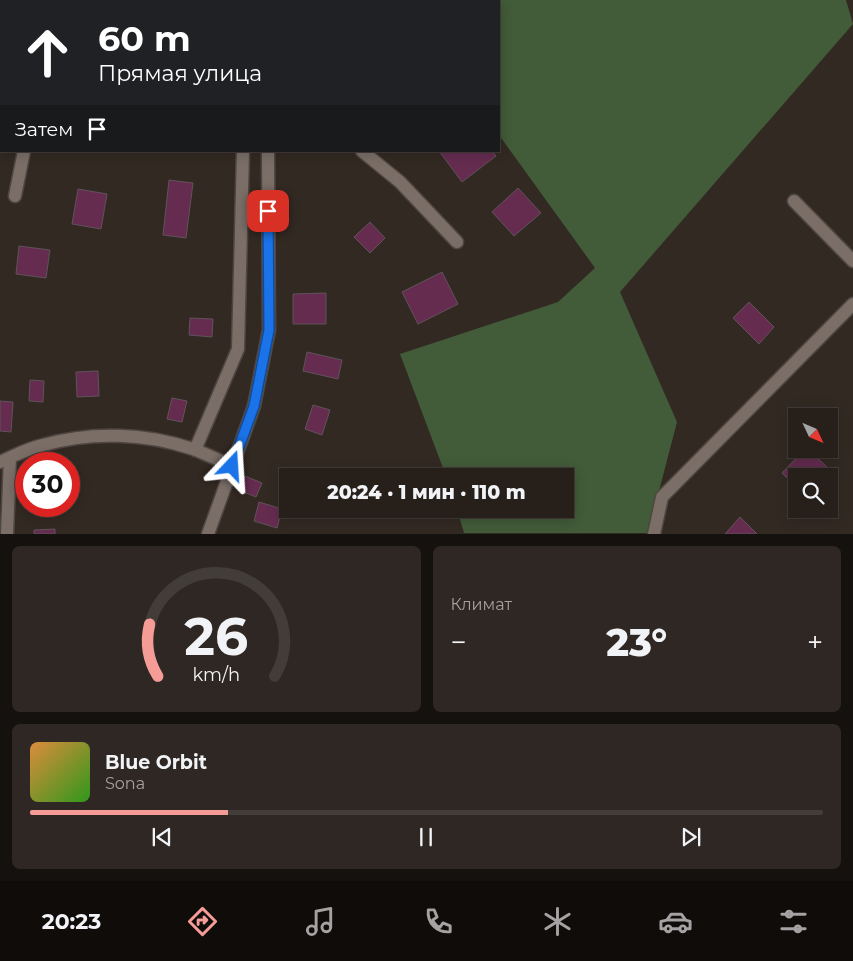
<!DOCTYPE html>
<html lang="ru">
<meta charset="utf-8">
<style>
:root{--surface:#261f1a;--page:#2e2723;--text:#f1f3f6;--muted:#a4a2a2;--line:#423d39;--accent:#f59c96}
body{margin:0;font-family:Montserrat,sans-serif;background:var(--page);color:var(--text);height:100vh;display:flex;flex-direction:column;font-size:19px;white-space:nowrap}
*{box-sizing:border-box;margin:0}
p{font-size:16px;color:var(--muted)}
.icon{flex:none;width:28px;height:28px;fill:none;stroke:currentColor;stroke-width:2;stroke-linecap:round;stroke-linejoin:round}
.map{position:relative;height:534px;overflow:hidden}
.panel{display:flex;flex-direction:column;gap:12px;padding:12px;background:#15110e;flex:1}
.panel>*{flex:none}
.banner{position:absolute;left:0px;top:0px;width:500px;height:152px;box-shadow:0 2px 12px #0003,0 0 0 1px var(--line);background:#202124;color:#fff;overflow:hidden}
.needle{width:32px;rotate:134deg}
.fabs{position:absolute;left:788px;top:408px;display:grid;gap:10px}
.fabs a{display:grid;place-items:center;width:50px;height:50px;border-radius:0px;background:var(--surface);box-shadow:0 2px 12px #0003,0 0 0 1px var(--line);font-size:25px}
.speed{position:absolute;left:15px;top:452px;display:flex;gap:10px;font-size:25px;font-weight:700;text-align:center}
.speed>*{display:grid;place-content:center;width:65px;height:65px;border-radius:50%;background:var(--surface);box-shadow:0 2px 12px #0003,0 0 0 1px var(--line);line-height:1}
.speed .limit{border:8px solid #d22;background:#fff;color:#111}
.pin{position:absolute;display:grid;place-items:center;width:42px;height:42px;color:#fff;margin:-21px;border-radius:10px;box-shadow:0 2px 8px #0006}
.me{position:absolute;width:55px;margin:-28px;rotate:20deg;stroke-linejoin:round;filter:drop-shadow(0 0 4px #0008)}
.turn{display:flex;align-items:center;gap:18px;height:105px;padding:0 15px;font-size:22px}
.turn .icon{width:65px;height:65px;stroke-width:2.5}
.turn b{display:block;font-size:35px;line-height:42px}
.then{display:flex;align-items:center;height:48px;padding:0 15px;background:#0003;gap:10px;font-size:19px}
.big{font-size:38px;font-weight:800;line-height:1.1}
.panel .card{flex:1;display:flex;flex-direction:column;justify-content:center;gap:8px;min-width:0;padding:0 18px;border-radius:8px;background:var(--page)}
.panel .dial{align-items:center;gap:0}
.dial svg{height:130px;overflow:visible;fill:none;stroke:var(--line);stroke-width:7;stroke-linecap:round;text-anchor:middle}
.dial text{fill:var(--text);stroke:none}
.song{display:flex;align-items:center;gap:15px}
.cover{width:60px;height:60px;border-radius:8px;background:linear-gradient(135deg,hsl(30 70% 55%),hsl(110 70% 35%))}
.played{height:5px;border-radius:2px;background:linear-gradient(90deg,var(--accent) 25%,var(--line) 25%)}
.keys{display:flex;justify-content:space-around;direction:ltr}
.heat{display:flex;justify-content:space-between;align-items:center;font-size:28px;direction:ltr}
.panel .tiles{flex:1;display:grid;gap:12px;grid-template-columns:1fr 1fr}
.card:last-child{grid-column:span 2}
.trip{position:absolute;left:279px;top:468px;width:295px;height:50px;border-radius:0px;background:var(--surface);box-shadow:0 2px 12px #0003,0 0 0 1px var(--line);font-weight:800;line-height:50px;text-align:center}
.tabs{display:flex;height:80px;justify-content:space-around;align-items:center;background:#0f0c0a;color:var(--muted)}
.tabs .icon{width:35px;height:35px}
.tabs .current{color:var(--accent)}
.tabs b{font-size:22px;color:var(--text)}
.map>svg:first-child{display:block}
.green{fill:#425b38}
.building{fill:#652c50;stroke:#5f5359}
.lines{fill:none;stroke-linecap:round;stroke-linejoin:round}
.minor-casing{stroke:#4f4641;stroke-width:15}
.minor{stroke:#7a6e67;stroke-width:12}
.route-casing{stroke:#114b97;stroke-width:12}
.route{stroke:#1a73e8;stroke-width:9}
</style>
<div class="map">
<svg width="853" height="534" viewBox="0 0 853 534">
<rect width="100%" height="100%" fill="#332923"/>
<path class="green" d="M397 0H846L853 24 620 292 677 422 648 533H464L457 509H565V476H446L400 354 558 302 595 268 499 135V1Z"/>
<path class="building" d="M439 151H492L496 156 462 182Z
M169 180 193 183 186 238 163 235Z
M518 188 541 213 514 236 492 212Z
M78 189 107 194 101 229 72 224Z
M370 222 385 238 370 253 354 237Z
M19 246 50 250 46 278 16 274Z
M442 272 458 304 418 324 402 292Z
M326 293V324H293V294Z
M749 302 774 327 759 344 733 318Z
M190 318 213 319 212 337 189 335Z
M307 352 342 360 338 379 303 371Z
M98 371 99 396 77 397 76 372Z
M30 380 44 381 43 402 29 401Z
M172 398 187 401 182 422 167 419Z
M0 401 13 402 11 432 0 431Z
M313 405 330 410 322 435 305 429Z
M805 449H808L830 470 824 476H796V487L782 473Z
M245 476 262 483 256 497 239 490Z
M259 502 282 509 277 528 254 521Z
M740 517 757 534H725Z
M55 529V534H34V530Z"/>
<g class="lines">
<defs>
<path id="minor" d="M45 0V1
M248 0V1
M362 151 400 182 457 242
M15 196 24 151
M794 201 853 261
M195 450 238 349 243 151
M0 462C14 456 28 448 43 445 92 431 145 433 193 449 206 454 219 460 232 466
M7 534 10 458
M208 534 254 406 269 330 268 151
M654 534 662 497 853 304"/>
</defs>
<use href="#minor" class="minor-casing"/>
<use href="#minor" class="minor"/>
</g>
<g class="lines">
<defs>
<path id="route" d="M232 466 254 406 269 330 268 211"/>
</defs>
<use href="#route" class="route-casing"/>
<use href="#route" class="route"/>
</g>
</svg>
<div class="fabs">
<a><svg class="needle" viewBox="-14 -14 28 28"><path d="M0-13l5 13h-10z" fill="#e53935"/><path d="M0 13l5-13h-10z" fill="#a4a2a2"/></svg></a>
<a><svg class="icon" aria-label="search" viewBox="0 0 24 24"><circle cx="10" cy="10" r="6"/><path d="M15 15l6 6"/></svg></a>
</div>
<div class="speed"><div class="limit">30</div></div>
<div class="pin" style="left:268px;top:211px;background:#d93025"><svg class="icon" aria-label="arrive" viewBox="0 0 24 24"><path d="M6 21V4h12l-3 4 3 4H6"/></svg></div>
<svg class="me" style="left:232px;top:466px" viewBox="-20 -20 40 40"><path d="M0-17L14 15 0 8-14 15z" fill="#1a73e8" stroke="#fff" stroke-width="4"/></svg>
<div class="trip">20:24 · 1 мин · 110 m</div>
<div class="banner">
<div class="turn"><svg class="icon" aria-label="ahead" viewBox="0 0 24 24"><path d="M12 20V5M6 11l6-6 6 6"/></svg><div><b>60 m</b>Прямая улица</div></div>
<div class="then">Затем<svg class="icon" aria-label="arrive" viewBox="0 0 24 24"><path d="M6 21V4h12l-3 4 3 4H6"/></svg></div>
</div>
</div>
<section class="panel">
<div class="tiles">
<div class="card dial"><svg viewBox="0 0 100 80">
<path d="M14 69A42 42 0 1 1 86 69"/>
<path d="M14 69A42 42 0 0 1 9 37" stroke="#f59c96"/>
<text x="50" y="56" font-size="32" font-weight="700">26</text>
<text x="50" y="72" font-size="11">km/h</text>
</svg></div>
<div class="card"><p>Климат</p>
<div class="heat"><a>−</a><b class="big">23°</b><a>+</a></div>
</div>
<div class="card">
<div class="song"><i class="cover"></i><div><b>Blue Orbit</b><p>Sona</p></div></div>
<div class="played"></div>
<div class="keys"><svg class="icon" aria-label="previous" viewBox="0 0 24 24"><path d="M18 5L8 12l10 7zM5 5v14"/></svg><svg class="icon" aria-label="pause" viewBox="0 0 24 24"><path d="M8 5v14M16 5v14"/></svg><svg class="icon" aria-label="next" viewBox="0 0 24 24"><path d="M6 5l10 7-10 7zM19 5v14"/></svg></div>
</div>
</div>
</section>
<nav class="tabs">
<b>20:23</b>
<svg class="icon current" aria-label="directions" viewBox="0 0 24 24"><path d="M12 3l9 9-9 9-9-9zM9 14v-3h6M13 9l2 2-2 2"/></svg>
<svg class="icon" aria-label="music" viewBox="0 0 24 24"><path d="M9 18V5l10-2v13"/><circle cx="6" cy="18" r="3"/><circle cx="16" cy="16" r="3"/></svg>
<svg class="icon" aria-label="phone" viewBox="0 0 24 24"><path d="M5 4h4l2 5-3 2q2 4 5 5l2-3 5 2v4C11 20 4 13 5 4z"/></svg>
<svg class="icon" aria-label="climate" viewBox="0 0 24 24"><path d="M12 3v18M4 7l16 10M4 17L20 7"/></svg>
<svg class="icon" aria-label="car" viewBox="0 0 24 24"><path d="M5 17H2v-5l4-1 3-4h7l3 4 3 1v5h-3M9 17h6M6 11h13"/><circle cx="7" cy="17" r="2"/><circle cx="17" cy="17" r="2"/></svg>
<svg class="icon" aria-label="filters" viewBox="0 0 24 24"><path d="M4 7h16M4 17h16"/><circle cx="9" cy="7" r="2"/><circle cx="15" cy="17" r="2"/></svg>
</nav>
